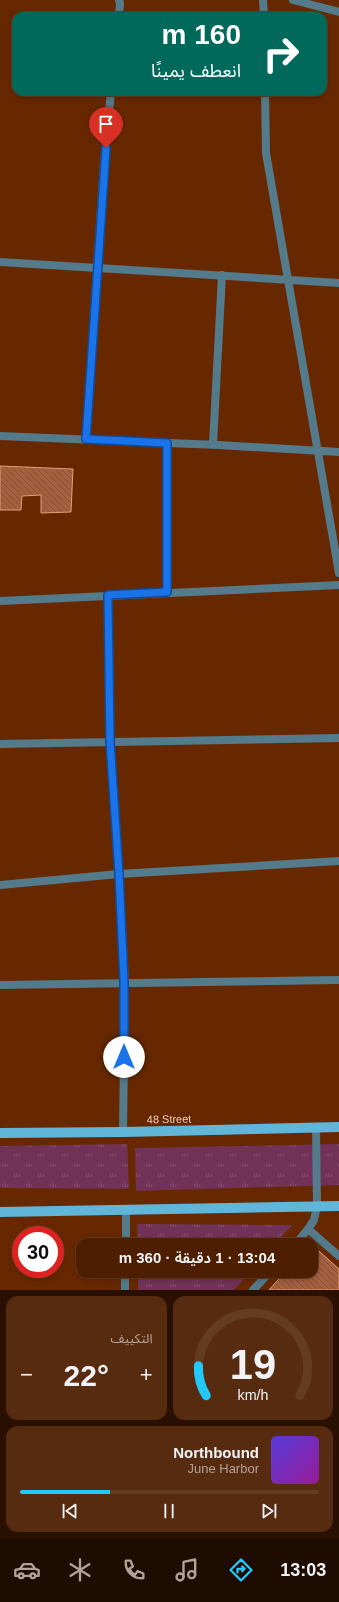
<!DOCTYPE html>
<html lang="ar">
<meta charset="utf-8">
<style>
:root{--surface:#4d1e00;--page:#572b0f;--text:#f1f3f6;--muted:#b3a299;--line:#643c22;--accent:#21c9fd}
body{margin:0;font-family:Helvetica,"Noto Sans Arabic",sans-serif;background:var(--page);color:var(--text);direction:rtl;height:100vh;display:flex;flex-direction:column;font-size:15px;white-space:nowrap}
*{box-sizing:border-box;margin:0}
p{font-size:13px;color:var(--muted)}
.icon{flex:none;width:22px;height:22px;fill:none;stroke:currentColor;stroke-width:2;stroke-linecap:round;stroke-linejoin:round}
.map{position:relative;height:1290px;overflow:hidden;direction:ltr}
.sheet{display:flex;flex-direction:column;gap:6px;padding:6px;background:#2a1000;flex:1}
.sheet>*{flex:none}
.top-card{position:absolute;left:12px;top:12px;width:315px;height:84px;border-radius:12px;box-shadow:0 2px 6px #0003,0 0 0 1px var(--line);direction:rtl;background:#00695c;color:#fff;overflow:hidden}
.speed{position:absolute;left:12px;top:1226px;display:flex;gap:8px;font-size:20px;font-weight:700;text-align:center}
.speed>*{display:grid;place-content:center;width:52px;height:52px;border-radius:50%;background:var(--surface);box-shadow:0 2px 6px #0003,0 0 0 1px var(--line);line-height:1}
.speed .limit{border:6px solid #d22;background:#fff;color:#111}
.pin{position:absolute;display:grid;place-items:center;width:34px;height:34px;color:#fff;margin:-41px -17px;border-radius:50% 50% 50% 0;rotate:-45deg;box-shadow:0 0 4px #0007}
.pin .icon{rotate:45deg}
.me{position:absolute;width:44px;margin:-22px;rotate:0deg;stroke-linejoin:round;filter:drop-shadow(0 0 3px #0008)}
.turn{display:flex;align-items:center;gap:14px;height:84px;padding:0 20px;font-size:18px}
.turn .icon{width:52px;height:52px;stroke-width:2.5}
.turn b{display:block;font-size:28px;line-height:34px}
.big{font-size:30px;font-weight:600;line-height:1.1}
.sheet .card{flex:1;display:flex;flex-direction:column;justify-content:center;gap:6px;min-width:0;padding:0 14px;border-radius:12px;background:var(--page)}
.sheet .dial{align-items:center;gap:0}
.dial svg{height:104px;overflow:visible;fill:none;stroke:var(--line);stroke-width:7;stroke-linecap:round;text-anchor:middle}
.dial text{fill:var(--text);stroke:none}
.song{display:flex;align-items:center;gap:12px}
.cover{width:48px;height:48px;border-radius:6px;background:linear-gradient(135deg,hsl(250 70% 55%),hsl(300 70% 35%))}
.played{height:4px;border-radius:2px;background:linear-gradient(90deg,var(--accent) 30%,var(--line) 30%)}
.keys{display:flex;justify-content:space-around;direction:ltr}
.heat{display:flex;justify-content:space-between;align-items:center;font-size:22px;direction:ltr}
.sheet .tiles{flex:1;display:grid;gap:6px;grid-template-columns:1fr 1fr}
.card:last-child{grid-column:span 2}
.trip{position:absolute;left:76px;top:1238px;width:242px;height:40px;border-radius:12px;background:var(--surface);box-shadow:0 2px 6px #0003,0 0 0 1px var(--line);font-weight:600;line-height:40px;text-align:center;direction:rtl}
.tab-bar{display:flex;height:64px;justify-content:space-around;align-items:center;background:#1f0c00;color:var(--muted)}
.tab-bar .icon{width:28px;height:28px}
.tab-bar .active{color:var(--accent)}
.tab-bar b{font-size:18px;color:var(--text)}
.map>svg:first-child{display:block}
.grass{fill:url(#grass-tufts)}
.building{fill:url(#building-back-hatch);stroke:#e79c79}
.lines{fill:none;stroke-linecap:round;stroke-linejoin:round}
.service{stroke:#547b8b;stroke-width:8}
.minor{stroke:#547b8b;stroke-width:8}
.primary{stroke:#60b6d8;stroke-width:10}
.route-casing{stroke:#114b97;stroke-width:10}
.route{stroke:#1a73e8;stroke-width:7}
.labels{text-anchor:middle;stroke-width:4;stroke-linejoin:round;paint-order:stroke}
.street-label{font-size:11px;fill:#f1cab8;stroke:#672800}
</style>
<div class="map">
<svg width="339" height="1290" viewBox="0 0 339 1290">
<defs>
<pattern id="grass-tufts" width="24" height="20" patternUnits="userSpaceOnUse"><rect width="24" height="20" fill="#723258"/><path d="M3 7l-1-3M5 7V3M7 7l1-3M15 17l-1-3M17 17v-4M19 17l1-3" fill="none" stroke="#874e6e"/></pattern>
<pattern id="building-back-hatch" width="6" height="6" patternUnits="userSpaceOnUse"><rect width="6" height="6" fill="#a5603e"/><path d="M-1 5l2 2M0 0l6 6M5-1l2 2" fill="none" stroke="#80523b"/></pattern>
</defs>
<rect width="100%" height="100%" fill="#672800"/>
<path class="grass" d="M127 1144 129 1189 0 1188V1146Z
M339 1144V1185L136 1191 135 1148Z
M137 1224 292 1225 274 1245H138Z
M138 1271H251L234 1290H138Z"/>
<path class="building" d="M0 466 73 469 71 512 41 513V495L22 496 21 510H0Z
M311 1244 339 1269V1290H269L286 1271H311Z"/>
<g class="lines">
<path class="service" d="M126 1245V1210
M125 1290V1271"/>
<path class="minor" d="M263 0 264 16
M293 0 339 12
M119 16 120 4 119 0
M265 92 266 153 339 573
M0 262 339 283
M0 436 218 445 339 452
M86 439 104 162 111 92
M167 443V592
M213 444 222 275
M108 595 110 741 119 874 125 983 123 1132
M0 601 339 585
M0 744 339 738
M0 885 119 874 339 861
M0 985 339 980
M308 1229 339 1256
M295 1245 308 1229 314 1220 317 1206 316 1127
M253 1290 271 1271"/>
<path class="primary" d="M0 1133 123 1132 339 1127
M0 1212 339 1206"/>
</g>
<g class="lines">
<defs>
<path id="route" d="M106 148 86 439 167 443V592L108 595 110 741 119 874 124 982V1057"/>
</defs>
<use href="#route" class="route-casing"/>
<use href="#route" class="route"/>
</g>
<g class="labels">
<g class="street-label">
<text transform="translate(169 1119) rotate(-1)" y="4">48 Street</text>
</g>
</g>
</svg>
<div class="speed"><div class="limit">30</div></div>
<div class="pin" style="left:106px;top:148px;background:#d93025"><svg class="icon" aria-label="arrive" viewBox="0 0 24 24"><path d="M6 21V4h12l-3 4 3 4H6"/></svg></div>
<svg class="me" style="left:124px;top:1057px" viewBox="-20 -20 40 40"><circle r="19" fill="#fff"/><path d="M0-13L10 11 0 6-10 11z" fill="#1a73e8"/></svg>
<div class="trip">13:04 · 1 دقيقة · 360 m</div>
<div class="top-card">
<div class="turn"><svg class="icon" aria-label="right" viewBox="0 0 24 24"><path d="M7 20v-9h11M14 6l5 5-5 5"/></svg><div><b>160 m</b>انعطف يمينًا</div></div>
</div>
</div>
<section class="sheet">
<div class="tiles">
<div class="card dial"><svg viewBox="0 0 100 80">
<path d="M14 69A42 42 0 1 1 86 69"/>
<path d="M14 69A42 42 0 0 1 8 46" stroke="#21c9fd"/>
<text x="50" y="56" font-size="32" font-weight="700">19</text>
<text x="50" y="72" font-size="11">km/h</text>
</svg></div>
<div class="card"><p>التكييف</p>
<div class="heat"><a>−</a><b class="big">22°</b><a>+</a></div>
</div>
<div class="card">
<div class="song"><i class="cover"></i><div><b>Northbound</b><p>June Harbor</p></div></div>
<div class="played"></div>
<div class="keys"><svg class="icon" aria-label="previous" viewBox="0 0 24 24"><path d="M18 5L8 12l10 7zM5 5v14"/></svg><svg class="icon" aria-label="pause" viewBox="0 0 24 24"><path d="M8 5v14M16 5v14"/></svg><svg class="icon" aria-label="next" viewBox="0 0 24 24"><path d="M6 5l10 7-10 7zM19 5v14"/></svg></div>
</div>
</div>
</section>
<nav class="tab-bar">
<b>13:03</b>
<svg class="icon active" aria-label="directions" viewBox="0 0 24 24"><path d="M12 3l9 9-9 9-9-9zM9 14v-3h6M13 9l2 2-2 2"/></svg>
<svg class="icon" aria-label="music" viewBox="0 0 24 24"><path d="M9 18V5l10-2v13"/><circle cx="6" cy="18" r="3"/><circle cx="16" cy="16" r="3"/></svg>
<svg class="icon" aria-label="phone" viewBox="0 0 24 24"><path d="M5 4h4l2 5-3 2q2 4 5 5l2-3 5 2v4C11 20 4 13 5 4z"/></svg>
<svg class="icon" aria-label="climate" viewBox="0 0 24 24"><path d="M12 3v18M4 7l16 10M4 17L20 7"/></svg>
<svg class="icon" aria-label="car" viewBox="0 0 24 24"><path d="M5 17H2v-5l4-1 3-4h7l3 4 3 1v5h-3M9 17h6M6 11h13"/><circle cx="7" cy="17" r="2"/><circle cx="17" cy="17" r="2"/></svg>
</nav>
